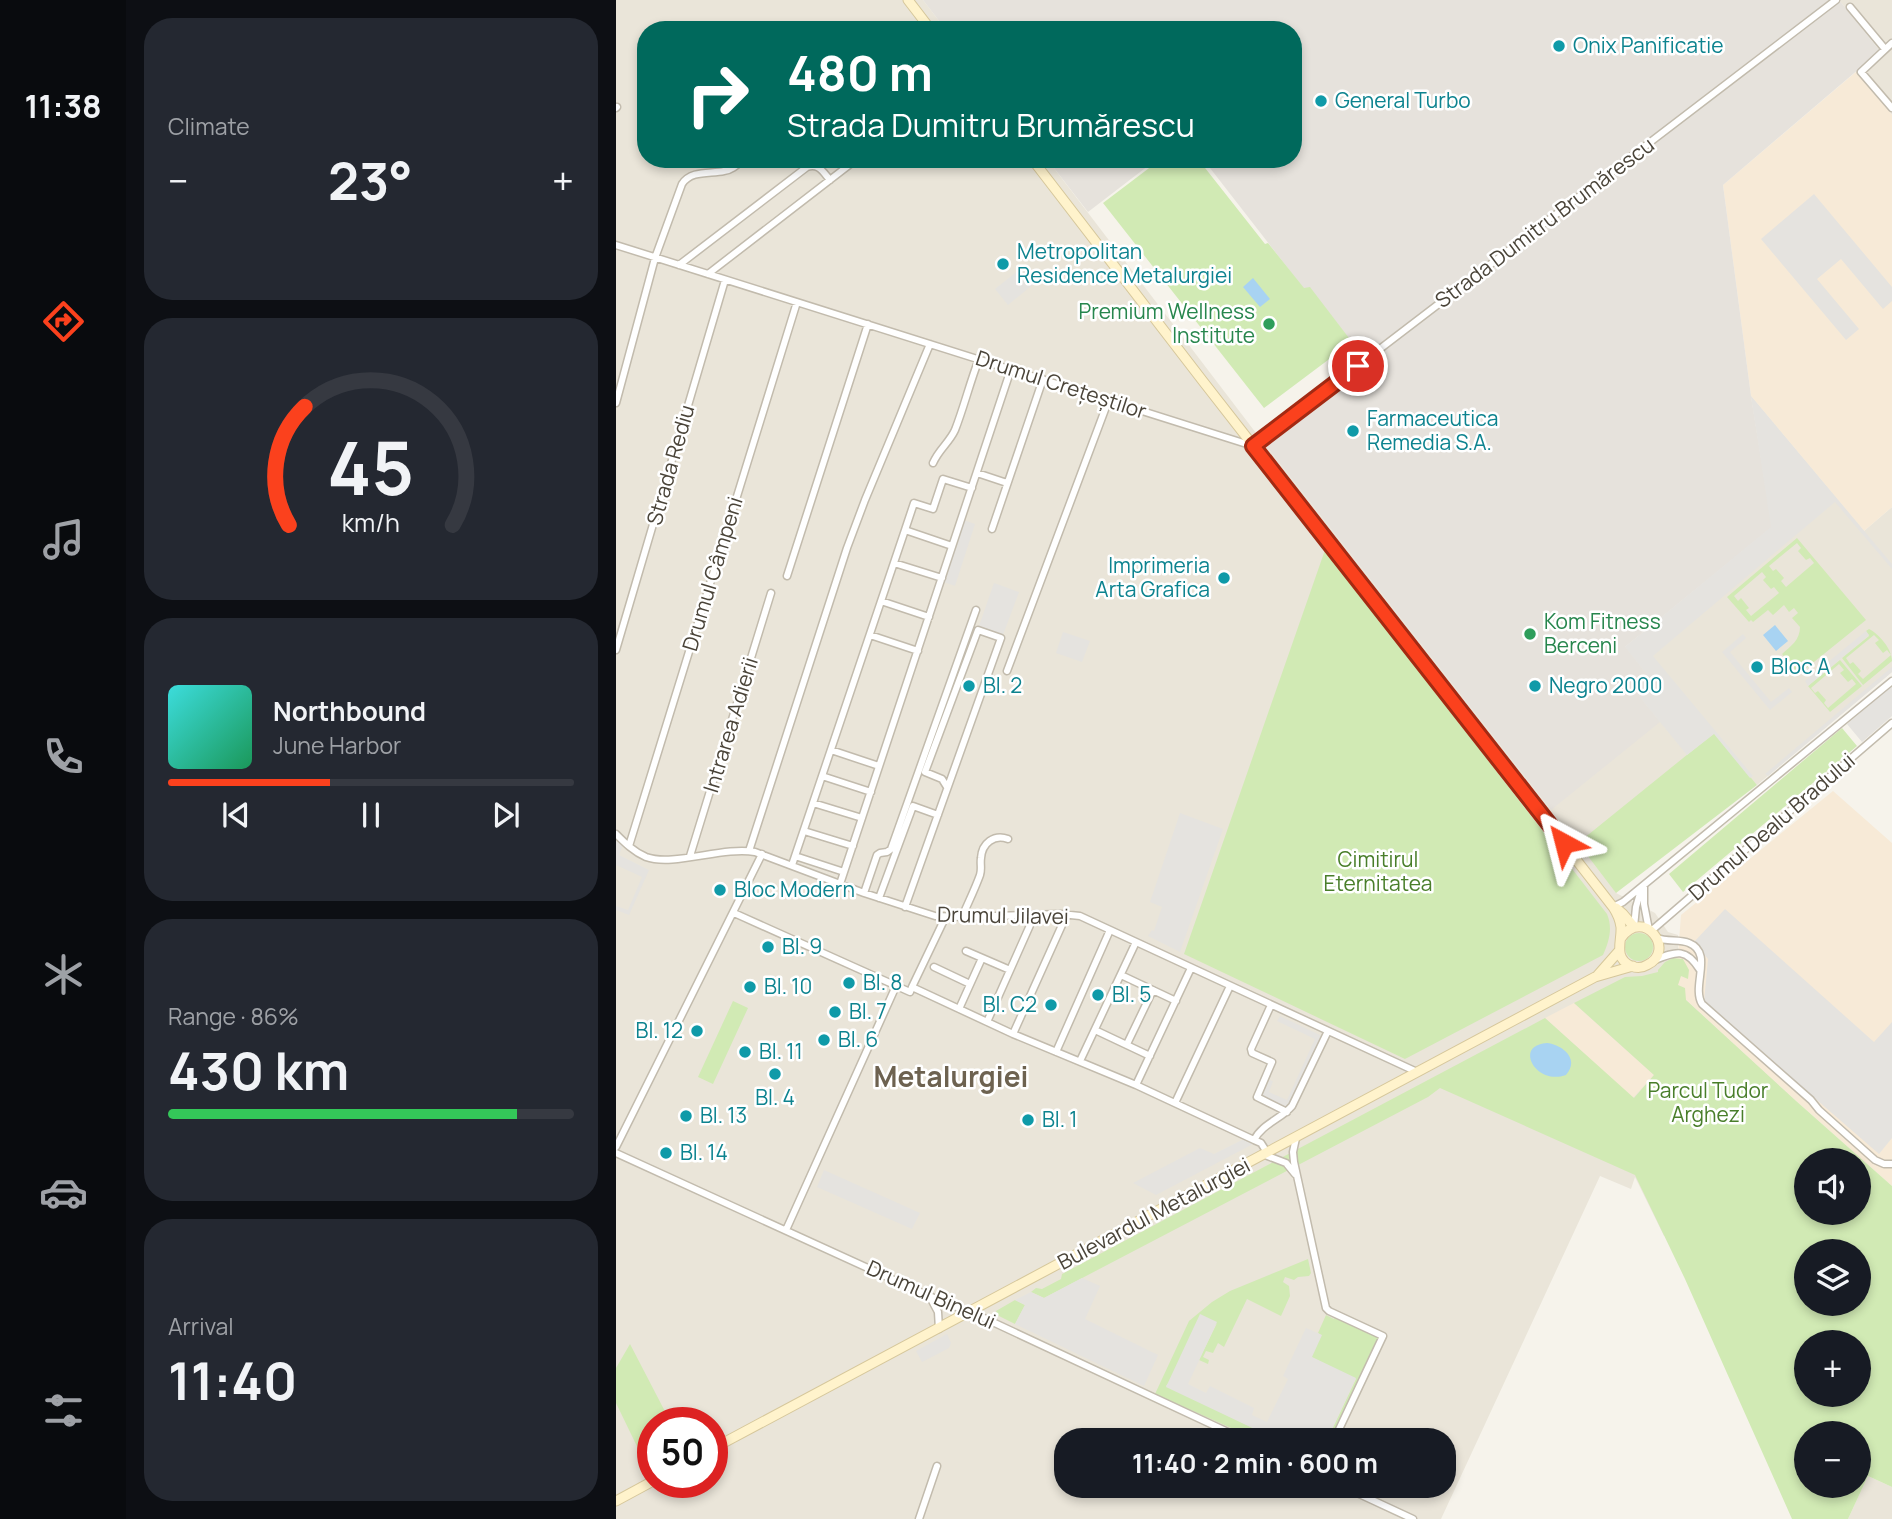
<!DOCTYPE html>
<meta charset="utf-8">
<style>
:root{--surface:#171b24;--page:#242831;--text:#f1f3f6;--muted:#9ea1a6;--line:#363941;--accent:#fb411d}
body{margin:0;font-family:Manrope,sans-serif;background:var(--page);color:var(--text);height:100vh;display:flex;flex-direction:column;font-size:26px;white-space:nowrap}
*{box-sizing:border-box;margin:0}
p{font-size:23px;color:var(--muted)}
.icon{flex:none;width:38px;height:38px;fill:none;stroke:currentColor;stroke-width:2;stroke-linecap:round;stroke-linejoin:round}
.map{position:relative;flex:1;overflow:hidden}
.panel{display:flex;flex-direction:column;gap:18px;padding:18px;background:#0d0f14;width:490px}
.panel>*{flex:none}
.banner{position:absolute;left:21px;top:21px;width:665px;height:147px;border-radius:28px;box-shadow:0 4px 10px #0003;background:#00695c;color:#fff;overflow:hidden}
.buttons{position:absolute;left:1178px;top:1148px;display:grid;gap:14px}
.buttons a{display:grid;place-items:center;width:77px;height:77px;border-radius:50%;background:var(--surface);box-shadow:0 4px 10px #0003;font-size:35px}
.speed{position:absolute;left:21px;top:1407px;display:flex;gap:14px;font-size:35px;font-weight:700;text-align:center}
.speed>*{display:grid;place-content:center;width:91px;height:91px;border-radius:50%;background:var(--surface);box-shadow:0 4px 10px #0003;line-height:1}
.speed .limit{border:10px solid #d22;background:#fff;color:#111}
.pin{position:absolute;display:grid;place-items:center;width:60px;height:60px;color:#fff;margin:-30px;border:4px solid #fff;border-radius:50%;box-shadow:0 2px 7px #0007}
.me{position:absolute;width:77px;margin:-38px;rotate:322deg;stroke-linejoin:round;filter:drop-shadow(0 0 5px #0008)}
.turn{display:flex;align-items:center;gap:24px;height:147px;padding:0 35px;font-size:32px}
.turn .icon{width:91px;height:91px;stroke-width:2.5}
.turn b{display:block;font-size:49px;line-height:60px}
.big{font-size:52px;font-weight:700;line-height:1.1}
.panel .widget{flex:1;display:flex;flex-direction:column;justify-content:center;gap:10px;min-width:0;padding:0 24px;border-radius:28px;background:var(--page)}
.panel .dial{align-items:center;gap:0}
.dial svg{height:182px;overflow:visible;fill:none;stroke:var(--line);stroke-width:7;stroke-linecap:round;text-anchor:middle}
.dial text{fill:var(--text);stroke:none}
.song{display:flex;align-items:center;gap:21px}
.cover{width:84px;height:84px;border-radius:10px;background:linear-gradient(135deg,hsl(180 70% 55%),hsl(150 70% 35%))}
.played{height:7px;border-radius:4px;background:linear-gradient(90deg,var(--accent) 40%,var(--line) 40%)}
.keys{display:flex;justify-content:space-around;direction:ltr}
.heat{display:flex;justify-content:space-between;align-items:center;font-size:38px;direction:ltr}
.charge{height:10px;border-radius:5px;background:linear-gradient(90deg,#34c759 86%,var(--line) 0)}
.trip{position:absolute;left:438px;top:1428px;width:402px;height:70px;border-radius:28px;background:var(--surface);box-shadow:0 4px 10px #0003;font-weight:700;line-height:70px;text-align:center}
main{display:flex;flex:1;min-height:0}
.dock{display:flex;flex-direction:column;width:126px;justify-content:space-around;align-items:center;background:#090b0e;color:var(--muted)}
.dock .icon{width:49px;height:49px}
.dock .active{color:var(--accent)}
.dock b{font-size:32px;color:var(--text)}
.map>svg:first-child{display:block}
.residential{fill:#eae5d9;fill-rule:evenodd}
.commercial{fill:#f7ead7}
.industrial{fill:#e6e2dc}
.green{fill:#d1eab4;fill-rule:evenodd}
.parking{fill:#e5e3df}
.water{fill:#a8d3f2}
.lines{fill:none;stroke-linecap:round;stroke-linejoin:round}
.street-casing{stroke:#c2bbad;stroke-width:9}
.secondary-casing{stroke:#d6c79b;stroke-width:11}
.street{stroke:#fff;stroke-width:6}
.secondary{stroke:#fff3cc;stroke-width:9}
.route-casing{stroke:#a32a13;stroke-width:18}
.route{stroke:#fb411d;stroke-width:12}
.culture-dot{fill:#0f9aa8;stroke:#fff;stroke-width:2.5}
.leisure-dot{fill:#2e9e5b;stroke:#fff;stroke-width:2.5}
.labels{text-anchor:middle;stroke-width:5;stroke-linejoin:round;paint-order:stroke}
.culture-label{font-size:21px;fill:#0d838f;stroke:#fff;text-anchor:start}
.street-label{font-size:21px;fill:#4a4439;stroke:#fff}
.leisure-label{font-size:21px;fill:#27864d;stroke:#fff;text-anchor:end}
.park-label{font-size:21px;fill:#497e2a;stroke:#fff}
.district-label{font-size:28px;font-weight:bold;fill:#6d6250;stroke:#fff}
</style>
<main>
<nav class="dock">
<b>11:38</b>
<svg class="icon active" aria-label="directions" viewBox="0 0 24 24"><path d="M12 3l9 9-9 9-9-9zM9 14v-3h6M13 9l2 2-2 2"/></svg>
<svg class="icon" aria-label="music" viewBox="0 0 24 24"><path d="M9 18V5l10-2v13"/><circle cx="6" cy="18" r="3"/><circle cx="16" cy="16" r="3"/></svg>
<svg class="icon" aria-label="phone" viewBox="0 0 24 24"><path d="M5 4h4l2 5-3 2q2 4 5 5l2-3 5 2v4C11 20 4 13 5 4z"/></svg>
<svg class="icon" aria-label="climate" viewBox="0 0 24 24"><path d="M12 3v18M4 7l16 10M4 17L20 7"/></svg>
<svg class="icon" aria-label="car" viewBox="0 0 24 24"><path d="M5 17H2v-5l4-1 3-4h7l3 4 3 1v5h-3M9 17h6M6 11h13"/><circle cx="7" cy="17" r="2"/><circle cx="17" cy="17" r="2"/></svg>
<svg class="icon" aria-label="filters" viewBox="0 0 24 24"><path d="M4 7h16M4 17h16"/><circle cx="9" cy="7" r="2"/><circle cx="15" cy="17" r="2"/></svg>
</nav>
<section class="panel">
<div class="widget"><p>Climate</p>
<div class="heat"><a>−</a><b class="big">23°</b><a>+</a></div>
</div>
<div class="widget dial"><svg viewBox="0 0 100 80">
<path d="M14 69A42 42 0 1 1 86 69"/>
<path d="M14 69A42 42 0 0 1 21 17" stroke="#fb411d"/>
<text x="50" y="56" font-size="32" font-weight="700">45</text>
<text x="50" y="72" font-size="11">km/h</text>
</svg></div>
<div class="widget">
<div class="song"><i class="cover"></i><div><b>Northbound</b><p>June Harbor</p></div></div>
<div class="played"></div>
<div class="keys"><svg class="icon" aria-label="previous" viewBox="0 0 24 24"><path d="M18 5L8 12l10 7zM5 5v14"/></svg><svg class="icon" aria-label="pause" viewBox="0 0 24 24"><path d="M8 5v14M16 5v14"/></svg><svg class="icon" aria-label="next" viewBox="0 0 24 24"><path d="M6 5l10 7-10 7zM19 5v14"/></svg></div>
</div>
<div class="widget"><p>Range · 86%</p><b class="big">430 km</b><div class="charge"></div></div>
<div class="widget"><p>Arrival</p><b class="big">11:40</b></div>
</section>
<div class="map">
<svg width="1276" height="1519" viewBox="0 0 1276 1519">
<rect width="100%" height="100%" fill="#f6f3eb"/>
<path class="residential" d="M0 0H307L330 30H30V159H431L640 433 935 810 1009 647 1156 527 1135 396 1248 531 1276 507V672L1141 785 1097 734 1071 755 1000 893 1039 913 1052 932 1062 935V954L1055 986 1179 1100 1048 1236 1019 1177 1015 1189 984 1176 825 1519H0ZM37 1423H96V1482H37ZM450 1440H828V1486H450Z
M1223 0H1276V115L1241 71 1264 51Z
M1252 1476 1276 1487V1519H1232Z"/>
<path class="commercial" d="M1241 71 1276 115V507L1248 531 1135 396 1107 185Z
M1217 791 1276 843V1186L1179 1100 1055 986 1053 982 1043 972 1062 954 1065 915Z
M958 1003 1038 1075 1017 1098 929 1018Z"/>
<path class="industrial" d="M307 0H1223L1264 51 1107 185 1135 396 1156 527 1009 647 1032 676 1017 689 1044 722 935 810 640 433 744 353 694 288 688 289 587 159H677V30H330Z
M431 159H541L472 212Z"/>
<path class="green" d="M545 159H582L649 244 652 243 688 288 694 287 736 342 648 408 487 203Z
M1181 538 1250 620 1183 674 1166 654C1175 646 1184 640 1184 627L1176 618 1182 613 1178 608 1173 612 1168 605 1157 615 1152 610 1137 622 1135 620 1133 622 1111 597ZM1181 543 1185 548 1182 551 1190 560 1194 558 1198 563 1170 587 1165 581 1168 578 1160 569 1157 571 1153 566ZM1146 572 1150 577 1147 580 1155 589 1158 587 1163 593 1135 616 1130 610 1133 608 1125 598 1122 601 1118 596Z
M709 550 991 914C997 928 993 942 987 955L789 1059 568 954Z
M1253 629C1263 634 1276 649 1276 661L1247 685 1226 658 1253 636 1250 631ZM1258 635 1263 640 1259 643 1267 653 1271 650 1275 655 1247 679 1242 674 1245 671 1237 662 1234 664 1230 658Z
M1224 660 1246 686 1214 712 1192 686ZM1223 664 1228 670 1224 673 1232 682 1236 679 1240 684 1212 708 1208 703 1210 700 1202 691 1199 693 1195 688Z
M1226 728 1241 746 1067 892 1053 874Z
M1098 733 1141 785 1000 893 962 843Z
M1009 947a14 14 0 1 1 28 0a14 14 0 1 1-28 0Z
M1057 958 1067 959 1073 970 1072 979 1065 976 1062 985 1069 988 1070 1000 1179 1100 1276 1186V1487L1252 1476 1232 1519H1176L1069 1279 1019 1175 824 1088 812 1097 428 1298 415 1292 420 1288 426 1289 445 1279 446 1274 929 1018 1018 1098 1038 1075 958 1003 1009 977 1026 976 1042 972V970L1049 962ZM1190 1160H1242V1213H1190ZM1190 1251H1242V1304H1190ZM1190 1342H1242V1395H1190ZM1190 1433H1242V1486H1190Z
M117 1001 132 1008 97 1084 82 1077Z
M692 1259 695 1273 693 1276 682 1277 678 1280 669 1277 667 1282 673 1286 674 1296 665 1316 631 1299 608 1347 602 1343 597 1353 590 1351 587 1357 593 1360 592 1364 583 1360 601 1323 550 1386 662 1440H642L539 1394 573 1321 596 1302 614 1291Z
M399 1300 409 1305 399 1324 381 1315 380 1311Z
M710 1315 718 1319 720 1316 764 1337 716 1440H711L740 1379 695 1357 705 1335 702 1333Z
M14 1344 55 1423H37V1464L31 1467 0 1403V1368Z"/>
<path class="parking" d="M1198 194 1276 287V301L1267 309 1225 259 1201 279 1243 329 1230 340 1145 239Z
M408 266 420 282 392 305 379 289Z
M1135 396 1276 564V569L1219 502 1037 656 1137 776 1134 778 1098 734 1071 755 1017 689 1032 676 1009 647 1155 527Z
M345 519 359 524 339 586 325 581Z
M378 583 403 592 387 635 363 626Z
M1250 631 1253 635 1192 686 1189 681Z
M447 632 474 641 466 662 440 653Z
M1127 634 1130 638 1114 652 1155 702 1173 688 1176 692 1154 710 1106 652Z
M1276 667V672L1152 776 1149 774Z
M1276 686V716L1246 742 1231 724Z
M564 813 607 829 564 952 532 936 536 930 538 931 546 907 534 902Z
M0 841 7 845 3 855 33 870 13 915 0 910V906L12 910 26 877 0 865Z
M1109 909 1258 1042 1276 1022V1138L1263 1154 1088 1002 1092 959 1078 942Z
M664 1016 706 1036 673 1108 646 1096 653 1080 657 1081 653 1092 671 1100 699 1039 661 1021Z
M628 1139 637 1144 540 1195 517 1183 584 1148 598 1154Z
M208 1170 304 1213 296 1229 201 1187Z
M466 1278 484 1286 469 1319 542 1355 528 1386 399 1324 409 1305 399 1300 415 1292 428 1298Z
M584 1314 601 1322 572 1384 590 1393 594 1386 638 1408 636 1415 651 1422 672 1379 667 1376 690 1328 706 1335 696 1357 740 1378 711 1440H662L550 1387Z
M331 1334 335 1343 333 1348 306 1362 300 1351Z"/>
<path class="water" d="M637 278 654 299 644 307 627 287Z
M1159 625 1172 641 1160 651 1147 635Z
M931 1043C947 1045 964 1059 950 1075 920 1086 897 1045 931 1043Z"/>
<g class="lines">
<defs>
<path id="street" d="M1234 7 1269 49
M1276 43 1245 72 1276 108
M0 108 1 107
M0 245 637 446 1220 0
M63 265 191 167C203 163 207 172 214 180
M92 274 241 159
M0 403 39 258 66 184C75 170 94 174 108 171 116 170 122 164 128 159
M317 463C323 449 333 443 339 430 348 407 354 382 363 359
M361 473 391 483
M376 529 427 379
M289 530 298 503 317 509 327 479 356 488
M278 563 326 578
M171 576 252 324
M265 601 313 617
M254 635 302 651
M0 650 109 280
M391 671 493 399
M215 750 263 766
M206 776 255 792
M197 803 246 818
M188 831 237 846
M0 834C9 843 18 852 30 857 58 867 107 846 139 852L248 893 319 916 346 917 445 914 464 916 801 1072
M13 846 181 302
M133 851 231 548 249 500 314 344
M74 856 155 593
M179 856 228 872
M176 865 289 530 336 546
M224 884 395 369
M1028 885V904L1033 930
M248 893 261 855 264 853 271 852 275 849 360 610
M263 898 297 806 322 815
M289 907 385 638 362 630 309 772 326 779 331 787
M997 907 1007 902 1276 681
M118 913 294 992 296 987 397 1034 451 914
M346 917C352 903 359 889 364 875 366 869 364 864 365 858 366 843 378 834 392 839
M1018 927 1020 907 1025 890
M1035 931 1276 723
M1041 938C1051 942 1064 939 1073 943 1098 953 1075 986 1086 1004L1195 1100 1203 1110 1259 1160 1268 1164H1276
M350 951 394 970
M1039 960C1061 951 1070 948 1084 970
M318 967 354 984
M505 975 560 1001
M296 987 329 918
M655 1005 635 1049 636 1053 656 1062 641 1097 671 1112
M343 1009 366 958
M371 1022 419 914
M479 1030 534 1056
M397 1034 520 1085 638 1140 645 1143 652 1154
M511 1044 537 990
M440 1052 494 930
M464 1061 520 942
M520 1085 575 968
M559 1103 614 986
M680 1138 677 1152 678 1162 710 1308 713 1311 767 1336 718 1440
M638 1140C646 1124 665 1119 676 1106L712 1031
M0 1147 146 854
M0 1153 313 1296 368 1318 629 1440
M649 1155 670 1163 679 1174
M170 1230 280 986
M314 1297 322 1312 323 1329
M726 1486 797 1519
M303 1519 321 1466"/>
<path id="secondary" d="M292 0 315 30
M416 159 586 380 997 907C1001 913 1004 920 1005 927 1006 941 997 958 1015 966 1020 968 1026 968 1031 965 1061 951 1028 906 1005 938
M1000 908 1007 914 1018 927
M981 976 1003 951
M96 1449 979 977 1017 966
M0 1501 37 1481"/>
</defs>
<use href="#street" class="street-casing"/>
<use href="#secondary" class="secondary-casing"/>
<use href="#street" class="street"/>
<use href="#secondary" class="secondary"/>
</g>
<g class="lines">
<defs>
<path id="route" d="M742 366 637 446 948 843"/>
</defs>
<use href="#route" class="route-casing"/>
<use href="#route" class="route"/>
</g>
<g class="culture-dot">
<circle cx="943" cy="46" r="7"/>
<circle cx="705" cy="101" r="7"/>
<circle cx="387" cy="264" r="7"/>
<circle cx="737" cy="431" r="7"/>
<circle cx="608" cy="578" r="7"/>
<circle cx="1141" cy="667" r="7"/>
<circle cx="353" cy="686" r="7"/>
<circle cx="919" cy="686" r="7"/>
<circle cx="104" cy="890" r="7"/>
<circle cx="152" cy="947" r="7"/>
<circle cx="233" cy="983" r="7"/>
<circle cx="134" cy="987" r="7"/>
<circle cx="482" cy="995" r="7"/>
<circle cx="435" cy="1005" r="7"/>
<circle cx="219" cy="1012" r="7"/>
<circle cx="81" cy="1031" r="7"/>
<circle cx="208" cy="1040" r="7"/>
<circle cx="129" cy="1052" r="7"/>
<circle cx="159" cy="1074" r="7"/>
<circle cx="70" cy="1116" r="7"/>
<circle cx="412" cy="1120" r="7"/>
<circle cx="50" cy="1153" r="7"/>
</g>
<g class="leisure-dot">
<circle cx="653" cy="324" r="7"/>
<circle cx="914" cy="634" r="7"/>
</g>
<g class="labels">
<g class="culture-label">
<text x="957" y="53">Onix Panificatie</text>
<text x="719" y="108">General Turbo</text>
<text x="401" y="259">Metropolitan<tspan x="401" dy="24">Residence Metalurgiei</tspan></text>
<text x="751" y="426">Farmaceutica<tspan x="751" dy="24">Remedia S.A.</tspan></text>
<text x="594" y="573" text-anchor="end">Imprimeria<tspan x="594" dy="24">Arta Grafica</tspan></text>
<text x="1155" y="674">Bloc A</text>
<text x="367" y="693">Bl. 2</text>
<text x="933" y="693">Negro 2000</text>
<text x="118" y="897">Bloc Modern</text>
<text x="166" y="954">Bl. 9</text>
<text x="247" y="990">Bl. 8</text>
<text x="148" y="994">Bl. 10</text>
<text x="496" y="1002">Bl. 5</text>
<text x="421" y="1012" text-anchor="end">Bl. C2</text>
<text x="233" y="1019">Bl. 7</text>
<text x="67" y="1038" text-anchor="end">Bl. 12</text>
<text x="222" y="1047">Bl. 6</text>
<text x="143" y="1059">Bl. 11</text>
<text x="159" y="1105" text-anchor="middle">Bl. 4</text>
<text x="84" y="1123">Bl. 13</text>
<text x="426" y="1127">Bl. 1</text>
<text x="64" y="1160">Bl. 14</text>
</g>
<g class="street-label">
<text transform="translate(929 223) rotate(-37)" y="7">Strada Dumitru Brumărescu</text>
<text transform="translate(445 385) rotate(18)" y="7">Drumul Crețeștilor</text>
<text transform="translate(55 465) rotate(-74)" y="7">Strada Rediu</text>
<text transform="translate(97 574) rotate(-73)" y="7">Drumul Câmpeni</text>
<text transform="translate(115 725) rotate(-73)" y="7">Intrarea Adierii</text>
<text transform="translate(1156 827) rotate(-41)" y="7">Drumul Dealu Bradului</text>
<text transform="translate(387 916) rotate(1)" y="7">Drumul Jilavei</text>
<text transform="translate(538 1214) rotate(-28)" y="7">Bulevardul Metalurgiei</text>
<text transform="translate(315 1295) rotate(24)" y="7">Drumul Binelui</text>
</g>
<g class="leisure-label">
<text x="639" y="319">Premium Wellness<tspan x="639" dy="24">Institute</tspan></text>
<text x="928" y="629" text-anchor="start">Kom Fitness<tspan x="928" dy="24">Berceni</tspan></text>
</g>
<g class="park-label">
<text x="762" y="867">Cimitirul<tspan x="762" dy="24">Eternitatea</tspan></text>
<text x="1092" y="1098">Parcul Tudor<tspan x="1092" dy="24">Arghezi</tspan></text>
</g>
<g class="district-label">
<text x="335" y="1087">Metalurgiei</text>
</g>
</g>
</svg>
<div class="buttons">
<a><svg class="icon" aria-label="sound" viewBox="0 0 24 24"><path d="M4 9h4l5-4v14l-5-4H4zM17 9q2 3 0 6"/></svg></a>
<a><svg class="icon" aria-label="layers" viewBox="0 0 24 24"><path d="M12 4l9 5-9 5-9-5zM3 14l9 5 9-5"/></svg></a>
<a>+</a>
<a>−</a>
</div>
<div class="speed"><div class="limit">50</div></div>
<div class="pin" style="left:742px;top:366px;background:#d93025"><svg class="icon" aria-label="arrive" viewBox="0 0 24 24"><path d="M6 21V4h12l-3 4 3 4H6"/></svg></div>
<svg class="me" style="left:948px;top:843px" viewBox="-20 -20 40 40"><path d="M0-17L14 15 0 8-14 15z" fill="#fb411d" stroke="#fff" stroke-width="4"/></svg>
<div class="trip">11:40 · 2 min · 600 m</div>
<div class="banner">
<div class="turn"><svg class="icon" aria-label="right" viewBox="0 0 24 24"><path d="M7 20v-9h11M14 6l5 5-5 5"/></svg><div><b>480 m</b>Strada Dumitru Brumărescu</div></div>
</div>
</div>
</main>
